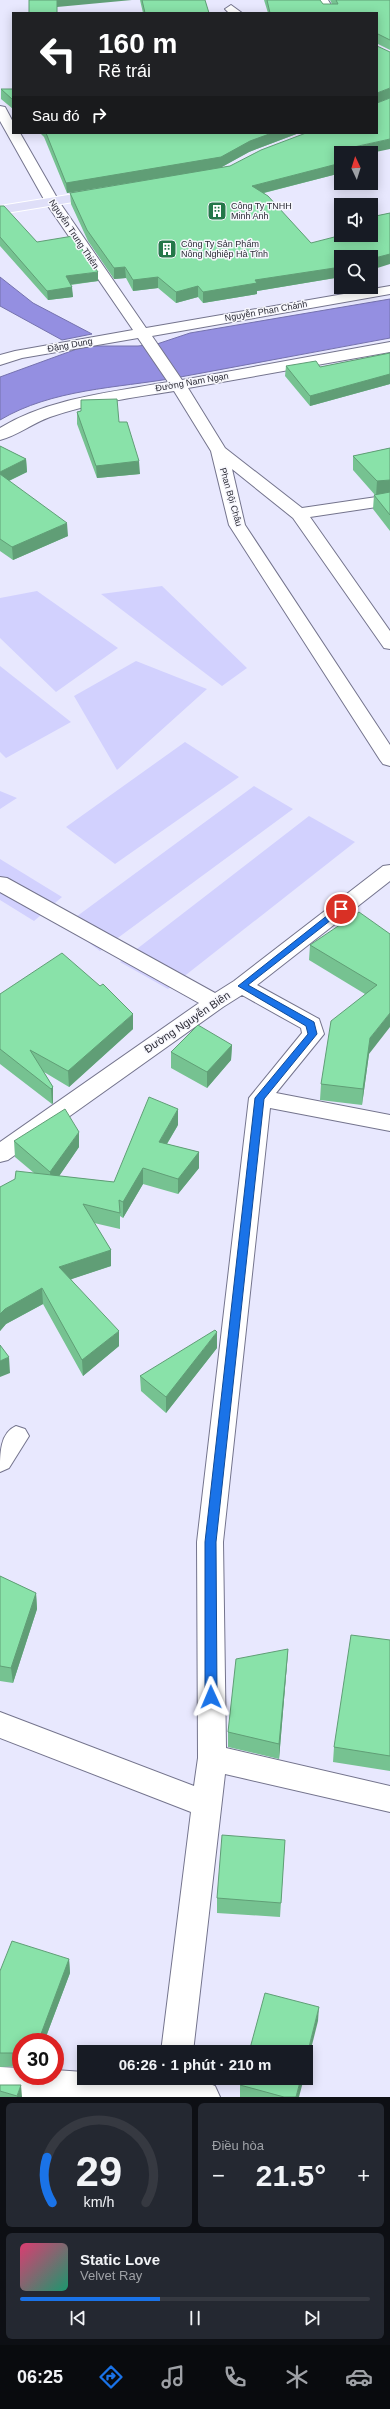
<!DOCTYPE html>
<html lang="vi">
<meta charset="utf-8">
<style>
:root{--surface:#171b24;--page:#242831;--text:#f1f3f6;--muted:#9ea1a6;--line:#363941;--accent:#1a73e8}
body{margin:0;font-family:Arial,sans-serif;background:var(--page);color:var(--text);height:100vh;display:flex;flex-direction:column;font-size:15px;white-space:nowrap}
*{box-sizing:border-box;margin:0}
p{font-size:13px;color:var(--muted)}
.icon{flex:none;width:22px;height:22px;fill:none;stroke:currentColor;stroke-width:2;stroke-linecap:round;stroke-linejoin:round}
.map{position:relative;height:2097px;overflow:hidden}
.side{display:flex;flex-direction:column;gap:6px;padding:6px;background:#0d0f14;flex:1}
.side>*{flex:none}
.guide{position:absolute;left:12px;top:12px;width:366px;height:122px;border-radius:0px;box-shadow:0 2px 10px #0003;background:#202124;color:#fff;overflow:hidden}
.needle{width:26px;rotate:356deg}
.buttons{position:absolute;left:334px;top:146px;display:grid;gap:8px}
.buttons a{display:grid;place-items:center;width:44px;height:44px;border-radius:0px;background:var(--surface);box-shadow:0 2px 10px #0003;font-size:20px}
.speed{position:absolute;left:12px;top:2033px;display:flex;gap:8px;font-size:20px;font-weight:700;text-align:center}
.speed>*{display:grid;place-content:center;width:52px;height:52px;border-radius:50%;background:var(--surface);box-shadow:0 2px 10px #0003;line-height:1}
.speed .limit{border:6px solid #d22;background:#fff;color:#111}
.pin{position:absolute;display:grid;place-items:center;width:34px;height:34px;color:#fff;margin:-17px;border:2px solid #fff;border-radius:50%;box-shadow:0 1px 4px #0007}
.me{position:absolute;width:44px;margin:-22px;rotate:359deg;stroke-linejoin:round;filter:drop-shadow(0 0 3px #0008)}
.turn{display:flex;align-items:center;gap:14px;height:84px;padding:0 20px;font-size:18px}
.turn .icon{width:52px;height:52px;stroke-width:2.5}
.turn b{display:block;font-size:28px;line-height:34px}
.then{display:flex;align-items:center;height:38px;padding:0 20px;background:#0003;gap:8px;font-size:15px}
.big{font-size:30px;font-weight:800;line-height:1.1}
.side .card{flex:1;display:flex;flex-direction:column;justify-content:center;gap:6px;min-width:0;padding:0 14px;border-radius:6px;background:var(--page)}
.side .dial{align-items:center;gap:0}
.dial svg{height:104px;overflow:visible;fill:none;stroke:var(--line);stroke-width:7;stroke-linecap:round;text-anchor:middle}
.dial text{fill:var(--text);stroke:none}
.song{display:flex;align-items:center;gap:12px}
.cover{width:48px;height:48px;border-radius:6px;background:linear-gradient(135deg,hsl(340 70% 55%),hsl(160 70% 35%))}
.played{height:4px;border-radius:2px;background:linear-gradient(90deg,var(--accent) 40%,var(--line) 40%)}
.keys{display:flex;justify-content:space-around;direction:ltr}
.heat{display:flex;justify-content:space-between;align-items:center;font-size:22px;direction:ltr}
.side .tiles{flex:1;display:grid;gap:6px;grid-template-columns:1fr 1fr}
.card:last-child{grid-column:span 2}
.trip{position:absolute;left:77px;top:2045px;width:236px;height:40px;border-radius:0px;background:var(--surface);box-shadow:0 2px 10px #0003;font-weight:800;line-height:40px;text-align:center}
.tab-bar{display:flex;height:64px;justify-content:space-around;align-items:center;background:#090b0e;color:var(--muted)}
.tab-bar .icon{width:28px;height:28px}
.tab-bar .selected{color:var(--accent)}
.tab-bar b{font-size:18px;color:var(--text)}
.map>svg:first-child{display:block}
.green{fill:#d2d1fe}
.water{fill:#948fe1;stroke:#7572ae}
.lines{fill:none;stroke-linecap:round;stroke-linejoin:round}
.minor-casing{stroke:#74748d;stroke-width:2}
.major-casing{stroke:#fff;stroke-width:2}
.minor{fill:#fff;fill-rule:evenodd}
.major{fill:#dfdff8;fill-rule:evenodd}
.wall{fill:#76c291}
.shaded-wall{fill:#609e76}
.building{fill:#89e2a9;stroke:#609e76}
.route{fill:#1a73e8;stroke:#114b97}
.labels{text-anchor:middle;stroke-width:3;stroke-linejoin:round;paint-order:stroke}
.far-poi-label{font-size:9px;fill:#2d2d37;stroke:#f7f7fd;text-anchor:start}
.far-street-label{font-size:9px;fill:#2d2d37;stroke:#f7f7fd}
.street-label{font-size:11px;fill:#2d2d37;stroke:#f7f7fd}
</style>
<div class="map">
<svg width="390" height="2097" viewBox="0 0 390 2097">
<rect width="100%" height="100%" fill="#e8e8fe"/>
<path class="green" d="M162 586 247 668 222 686 101 594Z
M37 591 118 648 56 692 0 638V598Z
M136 661 207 689 117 770 74 696Z
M0 666 71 722 6 758 0 752Z
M185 742 239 777 115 864 66 827Z
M254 786 293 809 100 951 65 925Z
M0 791 17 798 0 809Z
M309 816 355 842 168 989 120 962Z
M0 859 62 897 34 921 0 900Z"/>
<path class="water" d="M0 277 33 303 92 334 62 340 0 306Z
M390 299V338C318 351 247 365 175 378 117 388 52 389 0 420V377L85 346H138L157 344 190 333Z"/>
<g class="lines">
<defs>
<path id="minor" d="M316 0H328L336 13H324Z
M231 5 242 13H229L225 9Z
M0 106 5 107 13 122V133H20L60 203 146 328 390 286V294L152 336 182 380 390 342V352L188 388 225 448 302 508 390 495V505L310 517 390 631V649L384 648 293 518 232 469 245 525 390 745V766L383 764 380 760 229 525 211 451 174 391C132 398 90 403 50 417 33 423 17 436 0 440V428C49 398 113 392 168 382L138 338 22 358 0 365V355L15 351 133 330 46 203 0 121Z
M390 865V881L257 985 319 1019 324 1034 276 1093 390 1115V1131L270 1108 223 1542 226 1748 390 1786V1812L225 1774 193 2052H161L191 1812 0 1738V1712L194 1786 198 1758 197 1542 249 1098 302 1033 301 1028 242 995 223 1007 8 1160 0 1162V1142L199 1003 0 892V877L7 878 215 993 234 981 383 866Z
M16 1426 25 1429 29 1436 9 1468 0 1472C0 1453 0 1433 16 1426Z
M0 2067 21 2068V2076H55V2070L84 2072V2078C122 2078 181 2071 215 2086L220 2097H0Z"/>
<path id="major" d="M99 190 106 194 104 197 0 214V206Z"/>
</defs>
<use href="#minor" class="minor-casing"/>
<use href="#major" class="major-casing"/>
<use href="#minor" class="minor"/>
<use href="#major" class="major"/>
</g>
<path class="wall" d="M140 0H205L209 13H143Z
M264 0H320L323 4H332L330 0H390V50L378 44 377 13H268Z
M1 89H13V109L1 99Z
M40 133H299L249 152 220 168 67 193 44 137Z
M341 153V173L264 193 311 243 371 235V217L390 213V264L341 257V277L257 291V294L203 303 198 297 176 303 158 288 133 291 126 278 114 279 88 241 71 204 70 193 230 166Z
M0 206 37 242 98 281 71 285 73 297 48 300 0 246Z
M390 353V384L310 406 285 376 286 366 320 367Z
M81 400 119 422 140 474 97 478 77 424V412L81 411Z
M0 446 26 459 27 472 9 481 68 536 13 560 0 551Z
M390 448V531L373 509 374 495H375L353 470V456Z
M390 934 369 1054 362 1105 320 1100 321 1084 365 994 309 960 310 945Z
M0 994 133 1029 69 1087 44 1072 53 1087V1103L52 1104 0 1064Z
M232 1045 231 1060 207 1088 171 1068V1052Z
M178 1125 167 1144 199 1152V1168L178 1194 143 1184 123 1218 120 1216V1229L94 1223 111 1250V1266L71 1279 119 1346 83 1376 43 1304 6 1324 0 1331V1187L34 1173 15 1157 14 1141 79 1147 59 1176 114 1182Z
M217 1348 166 1413 141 1391 140 1376Z
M0 1576 36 1593 37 1609 13 1683 0 1681Z
M390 1640V1771L333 1762 334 1747Z
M288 1649 287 1664 279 1759 228 1747V1732Z
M285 1840 280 1917 217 1913V1898Z
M69 1959 70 1973 44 2042H21V2066L0 2067V1971Z
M240 2085 299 2097H240Z
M0 2091 22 2097H0Z"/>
<path class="shaded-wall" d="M54 0H132L57 7Z
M378 34V44H377V35Z
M390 88V98L377 103V93Z
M272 133H299L249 152 220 168 67 193 66 183 250 141Z
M390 139V149L371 153H345V149Z
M341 163V173L251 196 252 186Z
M390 254V264L371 270V259Z
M125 267 126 278 114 279V268Z
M341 267V277L257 291V294L203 303V292L255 280Z
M98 272V281L66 285V276Z
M158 277V288L133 291V280Z
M198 286V297L176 303V292Z
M72 287 73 297 48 300 47 291Z
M390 374V384L310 406V396Z
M26 459 27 472 0 485V472Z
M139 461 140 474 97 478 96 466Z
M390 480V494L376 496 377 481Z
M67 523 68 536 13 560 12 547Z
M390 1013V1027L369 1054 362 1105 363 1089 370 1038Z
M133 1014V1029L69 1087 68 1071Z
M232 1045 231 1060 207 1088V1072Z
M53 1087V1103L52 1104 51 1089Z
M178 1109V1125L159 1157V1142Z
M79 1132V1147L51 1188 50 1172Z
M199 1152V1168L178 1194V1179Z
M143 1168V1184L123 1218V1202Z
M111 1250V1266L60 1283 59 1267Z
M42 1288 43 1304 6 1324 0 1331V1314L5 1309Z
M119 1331V1346L83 1376 82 1360Z
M217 1332V1348L166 1413V1397Z
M9 1357 10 1373 0 1377V1361Z
M36 1593 37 1609 13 1683 11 1668Z
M288 1649 287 1664 279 1759V1744Z
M69 1959 70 1973 44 2042H38Z
M319 2007 318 2021 306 2069V2059Z
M301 2078H304L299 2097H296Z
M21 2085 22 2097H17V2096Z"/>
<path class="building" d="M29 0H57V13H29Z
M142 0H205L209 13H145Z
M267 0H320L323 4H338L336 0H390V40L378 34 377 35V13H270Z
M377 46 390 52V88L377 93Z
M1 89H13V100Z
M390 98V139L345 149 351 153H341V163L252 186 268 196 311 243 342 235H371V228L378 226 371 221V217L390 213V254L371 259V257H341V267L255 280 257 283 203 292 198 286 176 292 158 277 133 280 125 267 114 268 87 230 70 193 230 166 261 150 306 133H377V103Z
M46 133H272L250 141 221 157 66 183Z
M0 206H4L37 242 73 236 98 272 66 276 72 287 47 291 0 237Z
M390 353V374L310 396 286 366 316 361 320 367Z
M117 399 119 422H127L139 461 96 466 77 412 81 411V400Z
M0 446 26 459 0 472Z
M390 448V480L377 481 353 456Z
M0 474 67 523 12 547 0 539Z
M390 492V515L374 495Z
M359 912 390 934V1013L370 1038 363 1089 321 1084 331 1021 377 985 310 945Z
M62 953 100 986 103 984 133 1014 68 1071 30 1050 53 1087 51 1089 0 1049V994Z
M198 1025 232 1045 207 1072 171 1052Z
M149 1097 178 1109 159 1142 199 1152 178 1179 143 1168 123 1202 119 1200 120 1213 83 1204 111 1250 59 1267 119 1331 82 1360 42 1288 5 1309 0 1314V1187L15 1179 16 1171 114 1182Z
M65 1109 79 1132 50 1172 14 1141Z
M215 1330 217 1332 166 1397 140 1376Z
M0 1345 9 1357 0 1361Z
M0 1576 36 1593 11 1668 0 1666Z
M351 1635 390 1640V1756L334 1747Z
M288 1649 279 1744 228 1732 236 1659Z
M222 1835 285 1840 281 1903 217 1898Z
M12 1941 69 1959 38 2042H21V2061L20 2053H0V1971Z
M265 1993 319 2007 306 2059V2052H249Z
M242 2078H301L296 2097H284L240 2085Z
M0 2085H21L17 2096 0 2091Z"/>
<path class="route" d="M338 907 345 909 248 985 314 1022 317 1034 264 1099 216 1542 217 1697 211 1702 205 1697V1542L255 1098 308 1034 306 1026 238 986Z"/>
<defs>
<symbol id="building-square" viewBox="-11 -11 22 22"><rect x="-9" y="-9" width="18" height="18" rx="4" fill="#247749" stroke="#f7f7fd"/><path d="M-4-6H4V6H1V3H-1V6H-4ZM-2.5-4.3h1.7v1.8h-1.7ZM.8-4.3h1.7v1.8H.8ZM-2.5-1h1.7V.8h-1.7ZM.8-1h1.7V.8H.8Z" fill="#fff"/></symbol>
</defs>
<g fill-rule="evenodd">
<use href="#building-square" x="206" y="200" width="22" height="22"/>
<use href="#building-square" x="156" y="238" width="22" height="22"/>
</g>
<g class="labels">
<g class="far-poi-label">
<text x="231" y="209">Công Ty TNHH<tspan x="231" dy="10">Minh Anh</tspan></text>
<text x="181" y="247">Công Ty Sản Phẩm<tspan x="181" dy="10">Nông Nghiệp Hà Tĩnh</tspan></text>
</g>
<g class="far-street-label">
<text transform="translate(74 234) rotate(56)" y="3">Nguyễn Trung Thiên</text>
<text transform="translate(266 311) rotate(-10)" y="3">Nguyễn Phan Chánh</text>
<text transform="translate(70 345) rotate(-10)" y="3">Đặng Dung</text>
<text transform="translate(192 382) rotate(-10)" y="3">Đường Nam Ngạn</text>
<text transform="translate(231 497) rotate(74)" y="3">Phan Bội Châu</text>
</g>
<g class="street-label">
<text transform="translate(187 1022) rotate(-34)" y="4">Đường Nguyễn Biên</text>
</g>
</g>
</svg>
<div class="buttons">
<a><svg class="needle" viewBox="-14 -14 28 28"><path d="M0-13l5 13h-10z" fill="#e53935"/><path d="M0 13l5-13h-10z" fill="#9ea1a6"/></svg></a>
<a><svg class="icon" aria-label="sound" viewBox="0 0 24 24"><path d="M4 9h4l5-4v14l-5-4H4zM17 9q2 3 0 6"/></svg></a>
<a><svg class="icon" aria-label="search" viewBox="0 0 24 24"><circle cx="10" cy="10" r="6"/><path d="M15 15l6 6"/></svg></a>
</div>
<div class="speed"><div class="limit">30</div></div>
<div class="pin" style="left:341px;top:909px;background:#d93025"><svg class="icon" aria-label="arrive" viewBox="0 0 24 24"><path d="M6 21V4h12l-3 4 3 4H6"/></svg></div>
<svg class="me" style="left:211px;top:1697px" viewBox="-20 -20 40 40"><path d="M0-17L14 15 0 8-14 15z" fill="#1a73e8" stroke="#fff" stroke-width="4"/></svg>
<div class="trip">06:26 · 1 phút · 210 m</div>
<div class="guide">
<div class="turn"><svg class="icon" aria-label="left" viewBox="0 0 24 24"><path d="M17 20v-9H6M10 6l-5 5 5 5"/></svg><div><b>160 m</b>Rẽ trái</div></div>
<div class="then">Sau đó<svg class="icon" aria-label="right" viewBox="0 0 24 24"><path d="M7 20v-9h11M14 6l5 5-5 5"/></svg></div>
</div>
</div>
<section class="side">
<div class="tiles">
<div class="card dial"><svg viewBox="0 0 100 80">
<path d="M14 69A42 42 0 1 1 86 69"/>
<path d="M14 69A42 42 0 0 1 10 34" stroke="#1a73e8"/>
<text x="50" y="56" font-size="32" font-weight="700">29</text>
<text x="50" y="72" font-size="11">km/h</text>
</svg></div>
<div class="card"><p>Điều hòa</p>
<div class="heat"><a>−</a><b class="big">21.5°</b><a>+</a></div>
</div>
<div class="card">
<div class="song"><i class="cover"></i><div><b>Static Love</b><p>Velvet Ray</p></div></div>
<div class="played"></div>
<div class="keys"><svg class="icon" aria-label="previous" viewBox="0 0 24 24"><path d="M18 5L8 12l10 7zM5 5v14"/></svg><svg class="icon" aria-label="pause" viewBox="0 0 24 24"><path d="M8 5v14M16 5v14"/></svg><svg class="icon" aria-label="next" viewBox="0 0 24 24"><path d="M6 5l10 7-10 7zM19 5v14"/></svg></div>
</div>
</div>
</section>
<nav class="tab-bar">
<b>06:25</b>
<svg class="icon selected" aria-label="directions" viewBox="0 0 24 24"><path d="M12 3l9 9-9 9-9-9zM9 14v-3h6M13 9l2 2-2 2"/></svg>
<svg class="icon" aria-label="music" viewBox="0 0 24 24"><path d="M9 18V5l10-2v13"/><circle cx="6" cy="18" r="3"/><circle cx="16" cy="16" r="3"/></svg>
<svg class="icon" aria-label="phone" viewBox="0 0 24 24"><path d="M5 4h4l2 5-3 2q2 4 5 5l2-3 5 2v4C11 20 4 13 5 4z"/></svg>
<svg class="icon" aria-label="climate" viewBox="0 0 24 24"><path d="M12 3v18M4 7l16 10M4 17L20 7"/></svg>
<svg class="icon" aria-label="car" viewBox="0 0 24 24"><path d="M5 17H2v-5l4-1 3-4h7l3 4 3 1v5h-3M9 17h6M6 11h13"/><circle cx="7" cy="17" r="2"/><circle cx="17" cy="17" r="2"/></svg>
</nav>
